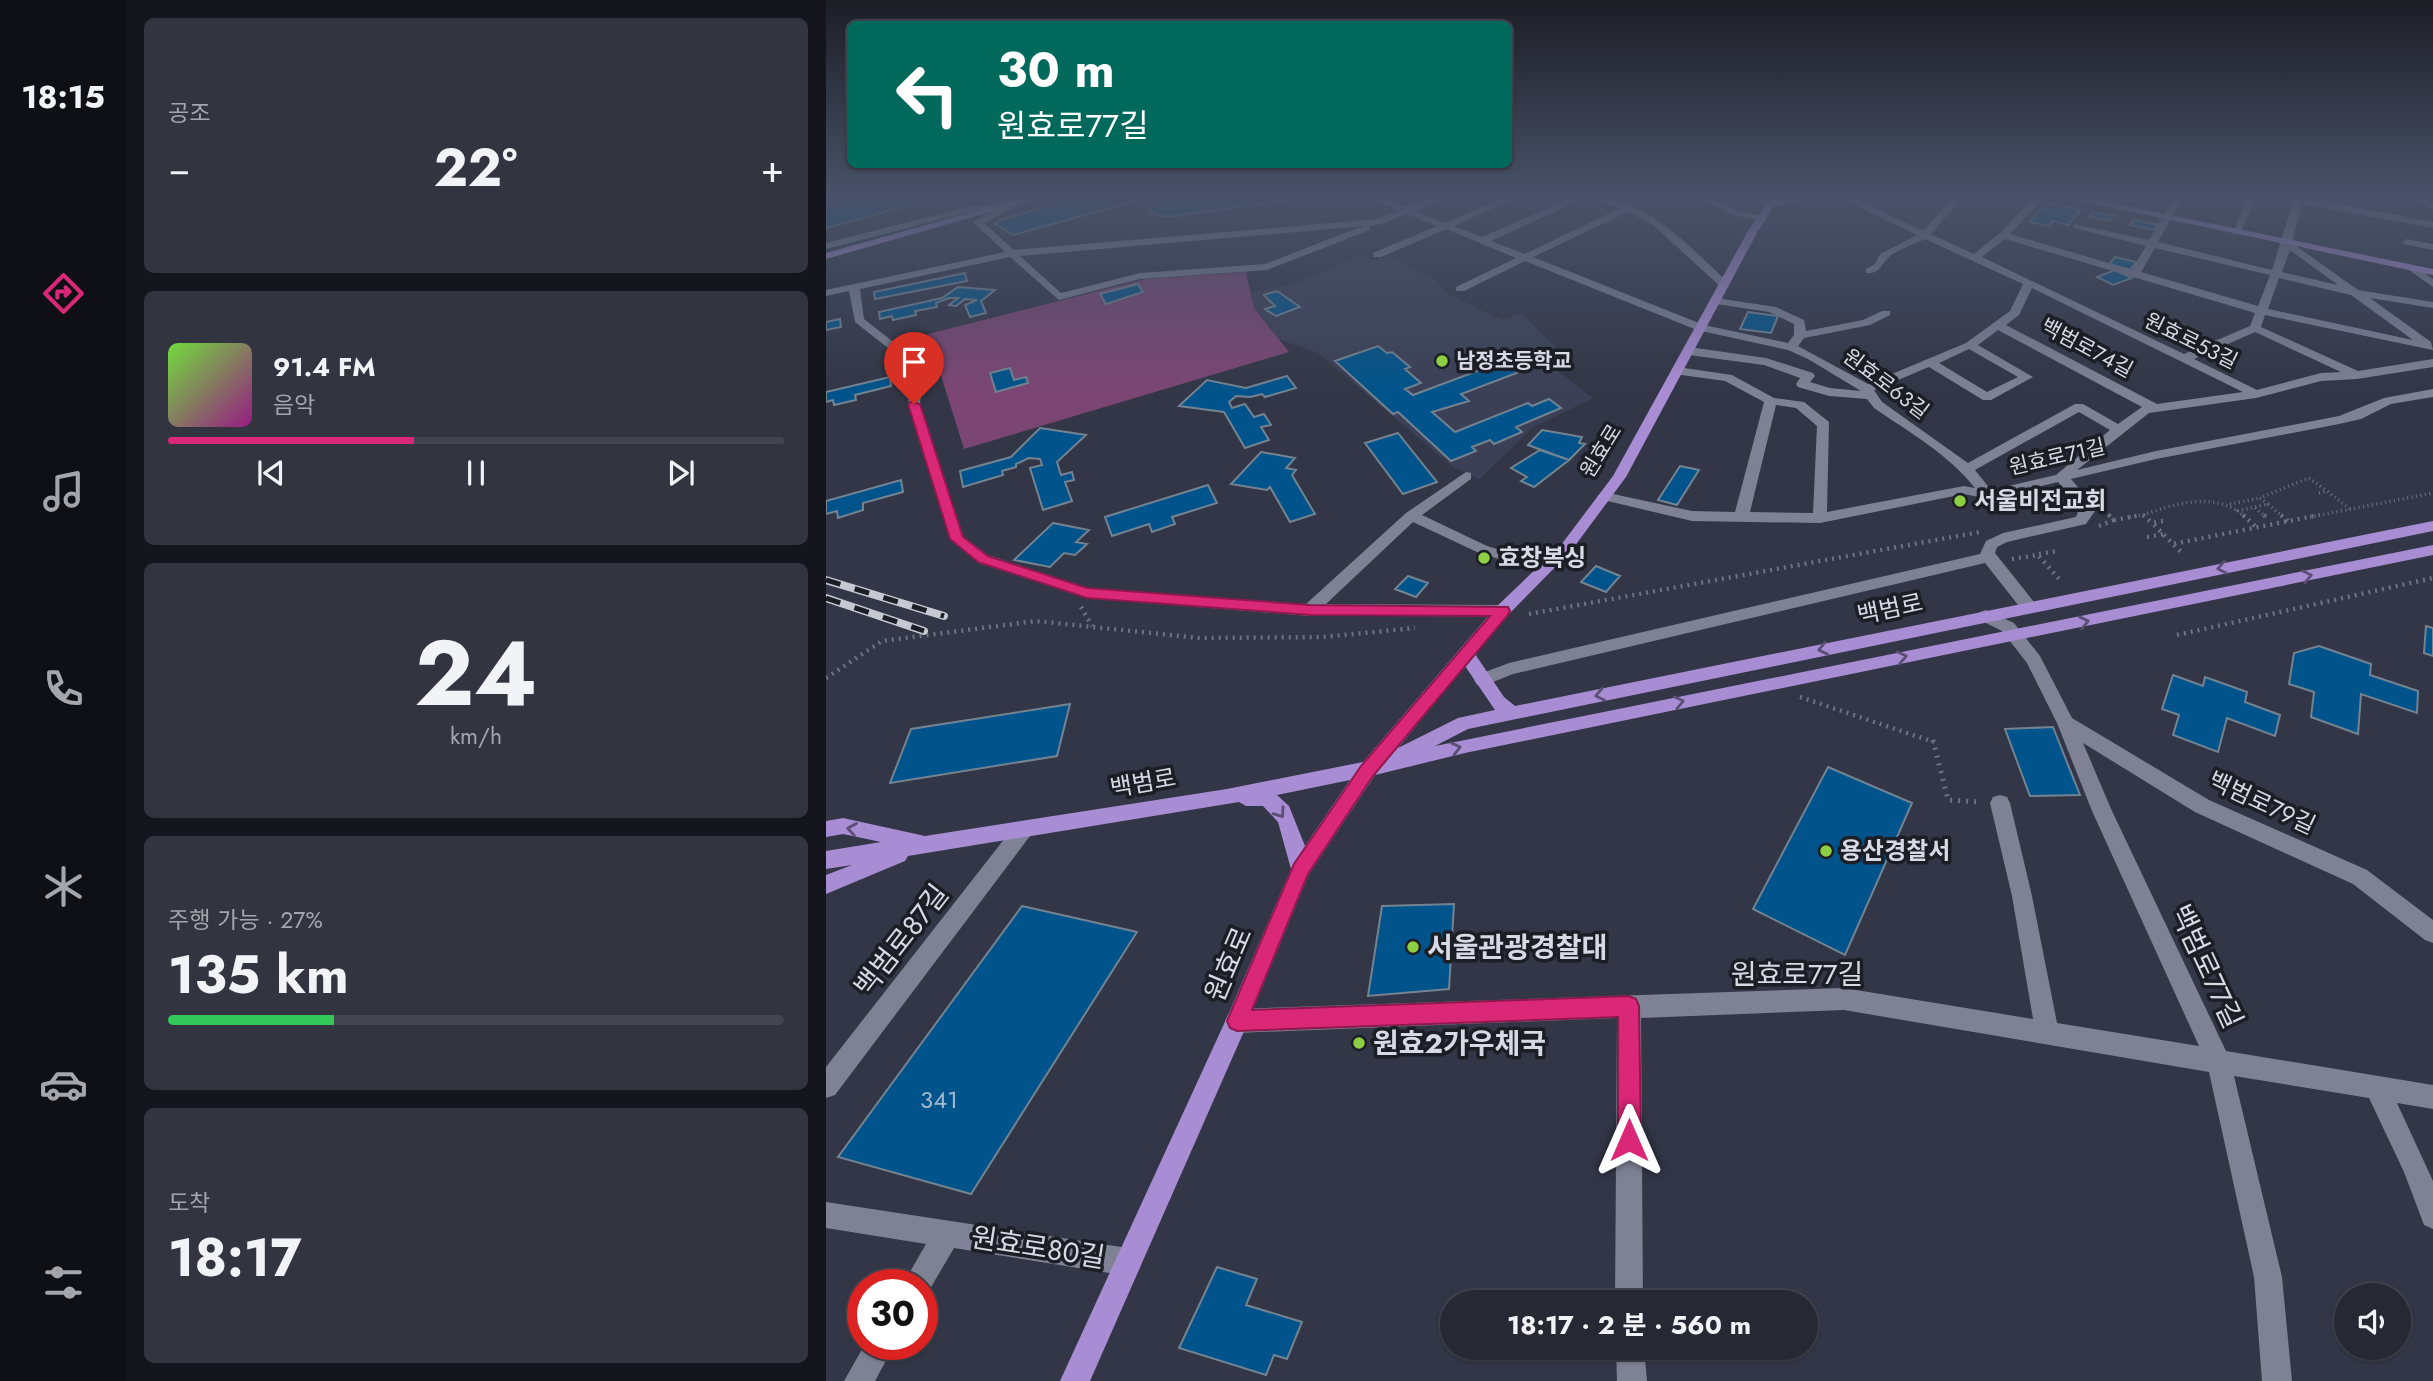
<!DOCTYPE html>
<html lang="ko">
<meta charset="utf-8">
<style>
:root{--surface:#262834;--page:#323440;--text:#f1f3f6;--muted:#a4a6ac;--line:#42444f;--accent:#db2777}
body{margin:0;font-family:Jost,"Noto Sans KR",sans-serif;background:var(--page);color:var(--text);height:100vh;display:flex;flex-direction:column;font-size:26px;white-space:nowrap}
*{box-sizing:border-box;margin:0}
p{font-size:23px;color:var(--muted)}
.icon{flex:none;width:38px;height:38px;fill:none;stroke:currentColor;stroke-width:2;stroke-linecap:round;stroke-linejoin:round}
.map{position:relative;flex:1;overflow:hidden}
.details{display:flex;flex-direction:column;gap:18px;padding:18px;background:#15161d;width:700px}
.details>*{flex:none}
.banner{position:absolute;left:21px;top:21px;width:665px;height:147px;border-radius:10px;box-shadow:0 2px 5px #0004,0 0 0 2px var(--line);background:#00695c;color:#fff;overflow:hidden}
.buttons{position:absolute;left:1508px;top:1283px;display:grid;gap:14px}
.buttons a{display:grid;place-items:center;width:77px;height:77px;border-radius:50%;background:var(--surface);box-shadow:0 2px 5px #0004,0 0 0 2px var(--line);font-size:35px}
.speed{position:absolute;left:21px;top:1269px;display:flex;gap:14px;font-size:35px;font-weight:700;text-align:center}
.speed>*{display:grid;place-content:center;width:91px;height:91px;border-radius:50%;background:var(--surface);box-shadow:0 2px 5px #0004,0 0 0 2px var(--line);line-height:1}
.speed .limit{border:10px solid #d22;background:#fff;color:#111}
.pin{position:absolute;display:grid;place-items:center;width:60px;height:60px;color:#fff;margin:-72px -30px;border-radius:50% 50% 50% 0;rotate:-45deg;box-shadow:0 0 7px #0007}
.pin .icon{rotate:45deg}
.me{position:absolute;width:77px;margin:-38px;rotate:0deg;stroke-linejoin:round;filter:drop-shadow(0 0 5px #0008)}
.turn{display:flex;align-items:center;gap:24px;height:147px;padding:0 35px;font-size:32px}
.turn .icon{width:91px;height:91px;stroke-width:2.5}
.turn b{display:block;font-size:49px;line-height:60px}
.big{font-size:52px;font-weight:700;line-height:1.1}
.details .widget{flex:1;display:flex;flex-direction:column;justify-content:center;gap:10px;min-width:0;padding:0 24px;border-radius:10px;background:var(--page)}
.details .dial{align-items:center;gap:0}
.dial b{font-size:91px;line-height:1}
.song{display:flex;align-items:center;gap:21px}
.cover{width:84px;height:84px;border-radius:10px;background:linear-gradient(135deg,hsl(100 70% 55%),hsl(310 70% 35%))}
.played{height:7px;border-radius:4px;background:linear-gradient(90deg,var(--accent) 40%,var(--line) 40%)}
.keys{display:flex;justify-content:space-around;direction:ltr}
.heat{display:flex;justify-content:space-between;align-items:center;font-size:38px;direction:ltr}
.charge{height:10px;border-radius:5px;background:linear-gradient(90deg,#34c759 27%,var(--line) 0)}
.trip{position:absolute;left:614px;top:1290px;width:378px;height:70px;border-radius:35px;background:var(--surface);box-shadow:0 2px 5px #0004,0 0 0 2px var(--line);font-weight:700;line-height:70px;text-align:center}
main{display:flex;flex:1;min-height:0}
.menu{display:flex;flex-direction:column;width:126px;justify-content:space-around;align-items:center;background:#0f1015;color:var(--muted)}
.menu .icon{width:49px;height:49px}
.menu .current{color:var(--accent)}
.menu b{font-size:32px;color:var(--text)}
.map>svg:first-child{display:block}
.built{fill:#3b4056}
.green{fill:#7b4673}
.building{fill:#01548b;stroke:#738391;stroke-width:2}
.lines{fill:none;stroke-linecap:round;stroke-linejoin:round}
.path-far2{stroke:#6f7280;stroke-width:3.5;stroke-dasharray:1 3.5;stroke-linecap:butt}
.path-far1{stroke:#6f7280;stroke-width:4.5;stroke-dasharray:2 5;stroke-linecap:butt}
.path{stroke:#6f7280;stroke-width:5;stroke-dasharray:2 6;stroke-linecap:butt}
.minor{fill:#7e8294;fill-rule:evenodd}
.major{fill:#a98dd4;fill-rule:evenodd}
.rail-casing{stroke:#c6c9d4;stroke-width:8}
.rail{stroke:#1c1e25;stroke-width:5;stroke-dasharray:15;stroke-linecap:butt}
.oneway{stroke:#5b5074}
.route{fill:#db2777;stroke:#8e194d;stroke-width:2}
.poi-dot{fill:#8dce44;stroke:#1c1e25;stroke-width:2.5}
.labels{text-anchor:middle;stroke-width:7;stroke-linejoin:round;paint-order:stroke}
.far-street-label{font-size:21px;fill:#d7d9e4;stroke:#1c1e25}
.far-poi-label{font-size:21px;font-weight:bold;fill:#d7d9e4;stroke:#1c1e25;text-anchor:start}
.poi-label{font-size:24px;font-weight:bold;fill:#d7d9e4;stroke:#1c1e25;text-anchor:start}
.street-label{font-size:24px;fill:#d7d9e4;stroke:#1c1e25}
.near-number-label{font-size:24px;fill:#a2b8ce}
.near-street-label{font-size:28px;fill:#d7d9e4;stroke:#1c1e25}
.near-poi-label{font-size:28px;font-weight:bold;fill:#d7d9e4;stroke:#1c1e25;text-anchor:start}
</style>
<main>
<nav class="menu">
<b>18:15</b>
<svg class="icon current" aria-label="directions" viewBox="0 0 24 24"><path d="M12 3l9 9-9 9-9-9zM9 14v-3h6M13 9l2 2-2 2"/></svg>
<svg class="icon" aria-label="music" viewBox="0 0 24 24"><path d="M9 18V5l10-2v13"/><circle cx="6" cy="18" r="3"/><circle cx="16" cy="16" r="3"/></svg>
<svg class="icon" aria-label="phone" viewBox="0 0 24 24"><path d="M5 4h4l2 5-3 2q2 4 5 5l2-3 5 2v4C11 20 4 13 5 4z"/></svg>
<svg class="icon" aria-label="climate" viewBox="0 0 24 24"><path d="M12 3v18M4 7l16 10M4 17L20 7"/></svg>
<svg class="icon" aria-label="car" viewBox="0 0 24 24"><path d="M5 17H2v-5l4-1 3-4h7l3 4 3 1v5h-3M9 17h6M6 11h13"/><circle cx="7" cy="17" r="2"/><circle cx="17" cy="17" r="2"/></svg>
<svg class="icon" aria-label="filters" viewBox="0 0 24 24"><path d="M4 7h16M4 17h16"/><circle cx="9" cy="7" r="2"/><circle cx="15" cy="17" r="2"/></svg>
</nav>
<section class="details">
<div class="widget"><p>공조</p>
<div class="heat"><a>−</a><b class="big">22°</b><a>+</a></div>
</div>
<div class="widget">
<div class="song"><i class="cover"></i><div><b>91.4 FM</b><p>음악</p></div></div>
<div class="played"></div>
<div class="keys"><svg class="icon" aria-label="previous" viewBox="0 0 24 24"><path d="M18 5L8 12l10 7zM5 5v14"/></svg><svg class="icon" aria-label="pause" viewBox="0 0 24 24"><path d="M8 5v14M16 5v14"/></svg><svg class="icon" aria-label="next" viewBox="0 0 24 24"><path d="M6 5l10 7-10 7zM19 5v14"/></svg></div>
</div>
<div class="widget dial"><b>24</b><p>km/h</p></div>
<div class="widget"><p>주행 가능 · 27%</p><b class="big">135 km</b><div class="charge"></div></div>
<div class="widget"><p>도착</p><b class="big">18:17</b></div>
</section>
<div class="map">
<svg width="1607" height="1381" viewBox="0 0 1607 1381">
<rect width="100%" height="100%" fill="#323646"/>
<path class="built" d="M535 255 546 260 566 256 608 279 623 294 676 320 695 313 737 354 727 367 767 398 706 428 654 479 628 468 492 353 453 339 428 308 425 293 470 283Z"/>
<path class="green" d="M420 272 428 308 463 352 138 449 102 334 320 279Z"/>
<path class="building" d="M25 197H63L68 201 86 197 92 203 0 228V209Z
M255 197H323L187 235 169 224 177 219Z
M342 197H484L342 217 324 213 323 208Z
M1221 203 1255 210 1242 225 1227 221 1223 226 1203 222Z
M1267 212 1287 216 1284 221 1264 217Z
M1308 220 1331 225 1328 230 1304 225Z
M1289 257 1310 262 1304 270 1283 264Z
M1289 270 1306 278 1287 285 1271 277Z
M139 273 141 281 49 299 48 292Z
M312 284 317 292 280 304 274 294Z
M132 287 169 290 155 301 160 313 144 317 139 305 151 300 139 299 130 306 123 305 132 298H123L110 303 111 307 89 311 90 315 67 320 66 316 54 319 53 312 116 298Z
M451 291 474 307 450 316 439 309 449 306 438 295Z
M922 312 952 316 945 333 914 329Z
M14 319 15 327 0 330V322Z
M552 346 561 353 566 352 584 367 579 369 595 383 579 389 587 395 702 352 717 363 635 394 643 401 606 412 629 432 702 403 706 406 723 399 735 408 690 427 696 432 668 444 664 440 646 447 650 451 625 461 572 412 567 414 509 361Z
M184 368 188 380 200 377 202 383 170 392 164 373Z
M461 376 470 388 439 397 436 394 424 397 410 396 403 402 406 408 419 404 428 417 438 414 445 425 435 427 443 440 419 448 398 412 353 406 381 380 420 388Z
M64 377 65 386 29 395 30 400 8 405 7 400 0 402V392Z
M214 428 260 435 231 462 235 475 246 472 248 480 239 482 246 501 217 510 204 468 216 465 214 459 203 458 190 464V467L176 471 177 475 137 487 134 471 185 457Z
M716 430 756 437 753 443 759 444 743 460 702 445Z
M572 433 611 482 577 494 539 443Z
M714 450 743 460 708 487 695 481 701 477 685 468Z
M435 452 469 458 460 468 470 470 466 475 489 514 464 522 444 487 441 490 405 484Z
M854 466 873 470 851 505 832 500Z
M75 480 77 492 37 503V510L12 518 11 511 0 514V501Z
M382 485 391 503 346 517 349 524 326 532 323 524 286 536 279 517Z
M227 523 263 530 250 542 261 544 249 555 238 553 224 567 188 560Z
M770 566 794 576 780 592 755 582Z
M582 576 602 583 590 597 569 589Z
M1600 626 1607 628V656L1598 653Z
M1493 646 1545 664 1544 675 1592 691 1591 713 1535 694 1532 734 1485 717 1488 692 1463 684 1468 653Z
M1347 675 1377 686 1379 677 1421 692 1419 702 1454 715 1449 736 1401 718 1392 752 1347 735 1353 715 1336 709Z
M244 704 231 756 64 783 85 729Z
M1227 727 1254 795 1204 796 1179 729Z
M1002 767 1086 803 1019 955 927 909Z
M628 904 623 989 542 996 556 906Z
M196 906 311 932 145 1194 12 1157Z
M391 1267 431 1279 420 1305 476 1322 461 1359 448 1355 440 1375 353 1348Z"/>
<g class="lines">
<path class="path-far2" d="M1493 493 1501 491 1524 509
M1404 504 1434 498
M1442 504 1434 498 1483 478 1501 491
M1429 508 1440 517
M1279 511 1285 517
M1317 515C1348 504 1382 493 1412 511
M1304 517 1317 515 1319 517
M1419 517 1412 511 1442 504 1457 517
M1484 517 1607 493"/>
<path class="path-far1" d="M1283 515 1288 520 1315 515
M1317 515 1326 523
M1417 515 1430 527
M1438 515 1441 518
M1455 515 1462 521
M1337 521 1326 523 1347 544 1493 515
M1273 526 1288 520
M1321 537 1337 534
M1348 545 1357 554
M1213 554 1231 551
M1186 559 1212 555 1233 579
M255 607 266 626
M703 614 1154 532
M1351 635 1607 578
M0 678 56 641 210 621 373 638 497 637 589 628
M974 697 1108 742"/>
<path class="path" d="M1107 740 1122 800 1156 802"/>
<path class="minor" d="M543 197H556L581 207 606 197H619L589 211 619 223 679 197H692L628 226 656 237 748 197H761L665 241 699 254 794 208 762 197C821 197 862 246 903 283V287H895L827 225 802 212 707 257 878 325 962 343 968 335V324L943 312 890 304 885 301 890 298 950 307 978 320 980 331 1037 320 1056 311H1064V315L1044 325 978 338 972 346 1042 384 1140 343 1184 311 1197 284 1099 239C1089 244 1070 250 1062 258 1054 266 1054 274 1040 273V269L1049 264 1054 254 1091 235 1012 197H1025L1097 231 1128 197H1137L1105 234 1148 254 1174 233 1208 197H1218L1184 234 1306 270 1320 246 1248 228V224L1323 240 1348 197H1357L1332 242 1446 270 1467 202 1448 197H1477L1607 222V228L1476 204 1466 243 1532 290 1607 302V308L1544 298 1605 342 1607 350 1439 315 1435 327 1532 371 1607 359V367L1531 379 1495 381 1430 398 1323 413 1251 470 1330 451 1513 416 1558 398 1607 389V397L1565 404 1535 419 1513 424 1330 459 1245 479 1268 506 1269 511 1260 524 1181 542 1171 547 1169 553 1208 602 1210 606 1208 610H1196L1159 563 687 674 657 686 651 685 648 680 651 675 683 663 1154 554 1160 541 1177 533 1250 517 1254 507 1232 482 1162 499 1138 494 994 523 866 521 773 499 771 496 778 492 866 511 909 512 938 402 899 381 848 374 846 371 852 367 906 375 948 398 978 402 1003 422 1001 512 1138 486 1149 488C1122 454 1083 432 1048 408L1041 399 1003 396 972 387 970 384 974 378 938 365 863 355 857 351 863 347 940 358 987 373 989 376 984 382 1004 388 1035 391 982 359 962 350 871 330 699 261 638 291H630V287L690 258 620 229 555 257H547V253L611 226 581 214 556 224 543 226 544 230 441 270 314 279 233 300 184 257 34 289 38 319 98 366 94 404 113 465 138 537 162 555 262 588 480 604 580 513 640 472 645 473V479L596 515 661 546 724 565 727 569 719 574 651 552 587 522 500 604 676 605 682 607 684 611 682 615 484 616 261 598 152 563 124 539 82 404 86 367 29 322 23 291 0 296V290L179 252 147 222 170 209 140 213 0 249V243L140 207 191 202V206L158 223 188 250 551 219 573 211ZM537 226 439 264 314 273 235 293 194 256ZM1179 239 1429 313 1424 326 1358 354 1156 257ZM1329 248 1444 275 1432 306 1315 272ZM1464 250 1512 285 1456 272ZM1453 278 1525 295 1587 340 1442 309ZM1206 288 1417 392 1331 404 1180 325 1193 315ZM1172 330 1316 407 1292 424 1257 404H1249L1142 463 1056 402 1048 390 1103 367 1157 400H1165L1207 377 1152 345ZM1429 332 1515 372 1495 373 1431 390 1368 359ZM1143 349 1192 377 1161 392 1113 363ZM950 405 970 408 991 426 987 513 924 512ZM1253 412 1284 430 1230 475 1165 490 1149 470Z
M872 197H884L913 211 941 218 936 221 907 215Z
M931 197H942L948 201 995 197 946 207Z
M1420 197H1429L1415 233 1407 235Z
M1583 197H1595L1607 203V210Z
M1581 239 1607 244V250L1578 244 1576 242Z
M1587 265 1607 279V287L1583 270 1582 268Z
M1160 610 1188 623 1214 656 1246 718 1383 800 1541 870 1607 920V943L1599 940 1527 884 1369 812 1257 743 1286 811 1400 1051 1607 1085V1109L1571 1103 1607 1181V1229L1598 1225 1578 1172 1543 1098 1408 1076 1456 1277 1466 1381H1436L1428 1277 1383 1072 1018 1010 815 1018 817 1302H789L791 1018 411 1033 403 1029 399 1021 403 1013 411 1009 1018 988 1207 1019 1186 896 1164 803 1167 797 1174 795 1181 797 1184 803 1206 896 1231 1023 1373 1046 1266 811 1231 723 1201 663 1176 631 1154 620 1152 616 1154 612Z
M197 821 204 824 207 830 204 836 9 1095 0 1098V1067L190 824Z
M0 1202 302 1248 312 1252 316 1262 312 1272 302 1276 128 1248 101 1294 96 1296V1284H77L100 1244 0 1228Z
M39 1344H69L49 1381H18Z
M790 1348H818L821 1381H791Z"/>
<path class="major" d="M200 197H216L0 259V253Z
M945 197H954L932 231 800 477 745 551 682 615 649 654 678 697 689 706 1607 521V531L642 729 609 746 1607 545V555L639 753 549 775 483 874 419 1029 264 1381H234L403 1013 465 869 452 822 437 806H420L413 802 82 856 79 861 0 894V875L26 865 0 869V851L55 842 17 834 0 837V821L17 818 99 836 401 789 537 762 670 607 735 545 787 476 922 231ZM639 666 669 710 632 718 572 748ZM524 780 479 846 463 806 451 795Z
M1236 197H1256L1607 269V275Z"/>
<defs>
<path id="rail" d="M0 580 118 616
M0 598 98 631"/>
</defs>
<use href="#rail" class="rail-casing"/>
<use href="#rail" class="rail"/>
</g>
<defs><path id="oneway-chevron" d="M-2-3.5L2.5 0L-2 3.5" fill="none" stroke-width="1.6" stroke-linecap="round" stroke-linejoin="round" transform="scale(1.75)"/></defs>
<g class="oneway">
<use href="#oneway-chevron" transform="translate(1396 568) rotate(169)"/>
<use href="#oneway-chevron" transform="translate(1481 576) rotate(-12)"/>
<use href="#oneway-chevron" transform="translate(1258 622) rotate(-12)"/>
<use href="#oneway-chevron" transform="translate(997 649) rotate(168)"/>
<use href="#oneway-chevron" transform="translate(1076 657) rotate(-12)"/>
<use href="#oneway-chevron" transform="translate(774 695) rotate(168)"/>
<use href="#oneway-chevron" transform="translate(853 702) rotate(-12)"/>
<use href="#oneway-chevron" transform="translate(630 748) rotate(-14)"/>
<use href="#oneway-chevron" transform="translate(454 813) rotate(55)"/>
<use href="#oneway-chevron" transform="translate(26 829) rotate(-171)"/>
</g>
<linearGradient id="sky" x2="0" y2="1"><stop stop-color="#1c1e26"/><stop offset="0.5" stop-color="#495268"/><stop offset="1" stop-color="#495268" stop-opacity="0"/></linearGradient>
<rect width="1607" height="391" fill="url(#sky)"/>
<path class="route" d="M84 402 94 404 137 537 162 556 261 588 484 605 682 607 684 611 682 615 547 776 482 874 426 1010 803 996 810 999 813 1006 815 1140 811 1149 803 1152 795 1149 792 1140V1017L411 1031 404 1028 401 1021 468 864 535 766 664 616 484 615 261 598 152 562 124 539 82 404Z"/>
<g class="poi-dot">
<circle cx="616" cy="361" r="7"/>
<circle cx="1134" cy="501" r="7"/>
<circle cx="658" cy="558" r="7"/>
<circle cx="1000" cy="851" r="7"/>
<circle cx="587" cy="947" r="7"/>
<circle cx="533" cy="1043" r="7"/>
</g>
<g class="labels">
<g class="far-street-label">
<text transform="translate(1365 341) rotate(26)" y="7">원효로53길</text>
<text transform="translate(1261 348) rotate(28)" y="7">백범로74길</text>
<text transform="translate(1060 384) rotate(37)" y="7">원효로63길</text>
<text transform="translate(775 451) rotate(-58)" y="7">원효로</text>
<text transform="translate(1231 457) rotate(-13)" y="7">원효로71길</text>
</g>
<g class="far-poi-label">
<text x="630" y="368">남정초등학교</text>
</g>
<g class="poi-label">
<text x="1148" y="509">서울비전교회</text>
<text x="672" y="566">효창복싱</text>
<text x="1014" y="859">용산경찰서</text>
</g>
<g class="street-label">
<text transform="translate(1064 609) rotate(-12)" y="8">백범로</text>
<text transform="translate(317 783) rotate(-10)" y="8">백범로</text>
<text transform="translate(1436 803) rotate(25)" y="8">백범로79길</text>
</g>
<g class="near-number-label">
<text x="113" y="1108">341</text>
</g>
<g class="near-street-label">
<text transform="translate(75 940) rotate(-52)" y="10">백범로87길</text>
<text transform="translate(402 964) rotate(-67)" y="10">원효로</text>
<text transform="translate(1381 966) rotate(65)" y="10">백범로77길</text>
<text x="971" y="984">원효로77길</text>
<text transform="translate(212 1247) rotate(9)" y="10">원효로80길</text>
</g>
<g class="near-poi-label">
<text x="601" y="957">서울관광경찰대</text>
<text x="547" y="1053">원효2가우체국</text>
</g>
</g>
</svg>
<div class="buttons">
<a><svg class="icon" aria-label="sound" viewBox="0 0 24 24"><path d="M4 9h4l5-4v14l-5-4H4zM17 9q2 3 0 6"/></svg></a>
</div>
<div class="speed"><div class="limit">30</div></div>
<div class="pin" style="left:88px;top:404px;background:#d93025"><svg class="icon" aria-label="arrive" viewBox="0 0 24 24"><path d="M6 21V4h12l-3 4 3 4H6"/></svg></div>
<svg class="me" style="left:803px;top:1140px" viewBox="-20 -20 40 40"><path d="M0-17L14 15 0 8-14 15z" fill="#db2777" stroke="#fff" stroke-width="4"/></svg>
<div class="trip">18:17 · 2 분 · 560 m</div>
<div class="banner">
<div class="turn"><svg class="icon" aria-label="left" viewBox="0 0 24 24"><path d="M17 20v-9H6M10 6l-5 5 5 5"/></svg><div><b>30 m</b>원효로77길</div></div>
</div>
</div>
</main>
